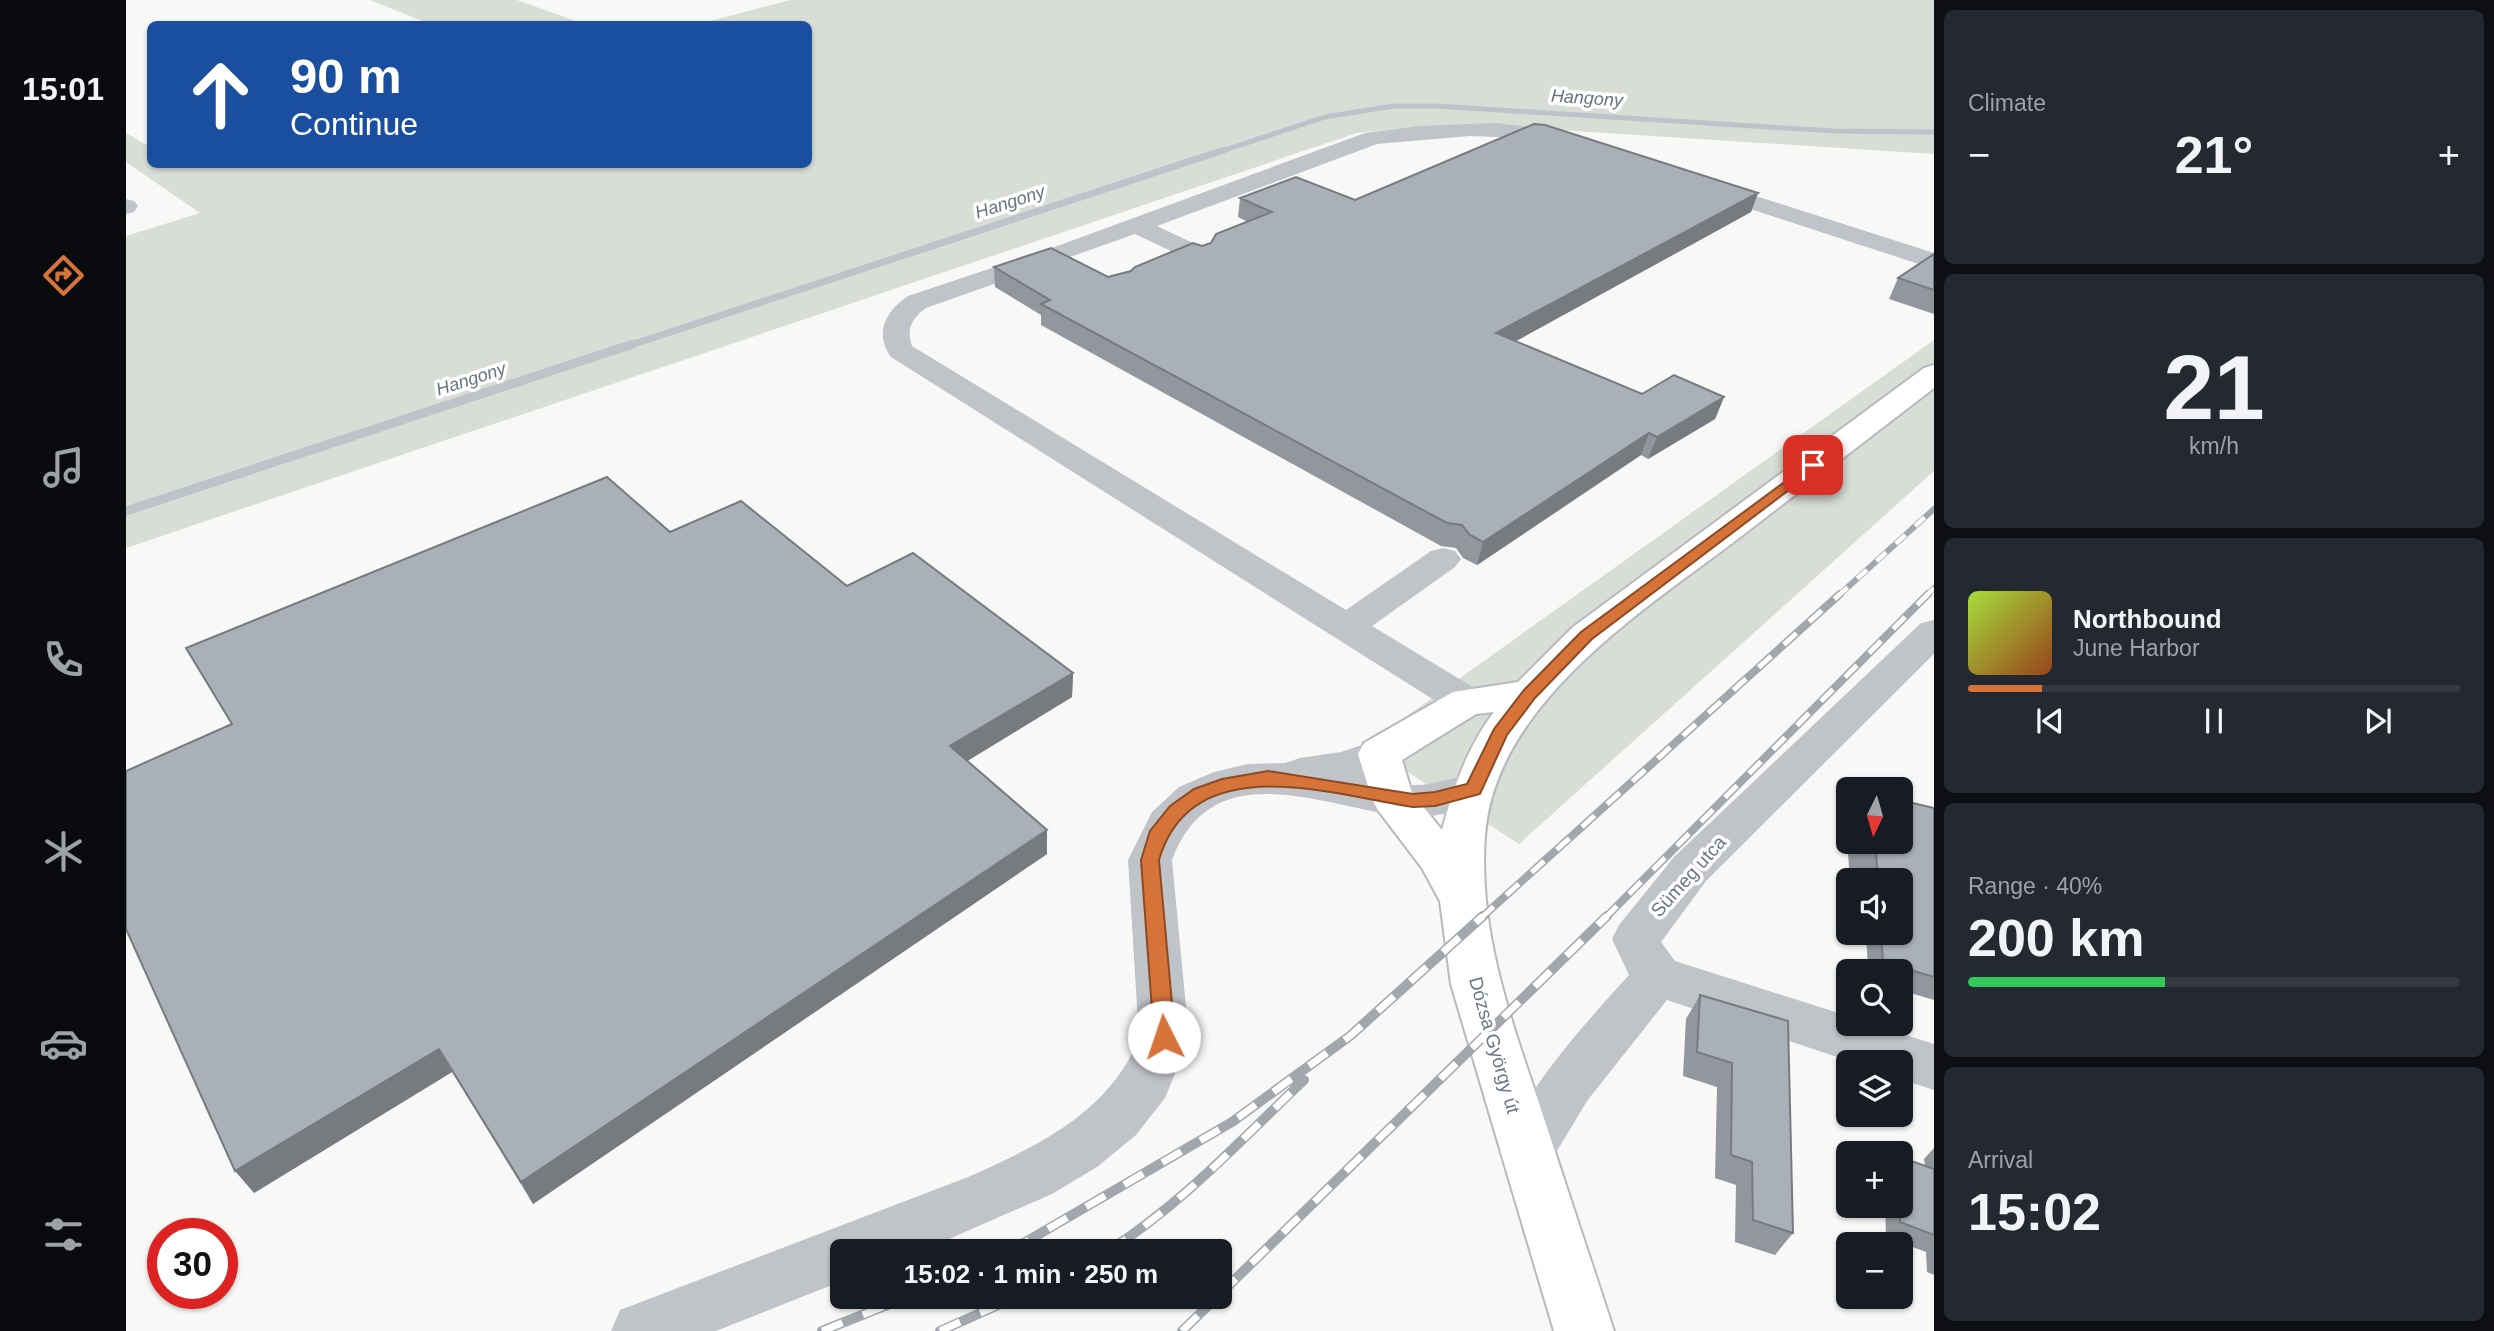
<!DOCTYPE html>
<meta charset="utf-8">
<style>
:root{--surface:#171b24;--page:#242831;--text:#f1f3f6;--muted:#9ea1a6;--line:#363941;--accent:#d67339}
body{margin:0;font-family:Arial,sans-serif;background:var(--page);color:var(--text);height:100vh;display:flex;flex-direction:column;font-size:26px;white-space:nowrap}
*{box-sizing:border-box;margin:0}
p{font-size:23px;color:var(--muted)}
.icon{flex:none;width:38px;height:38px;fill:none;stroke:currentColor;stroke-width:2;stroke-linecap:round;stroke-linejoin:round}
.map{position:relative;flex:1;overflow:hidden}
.sheet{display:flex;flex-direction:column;gap:10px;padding:10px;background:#0d0f14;width:560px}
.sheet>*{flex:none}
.guide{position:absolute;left:21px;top:21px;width:665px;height:147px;border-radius:10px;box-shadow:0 2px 5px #0004;background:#1a4fa0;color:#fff;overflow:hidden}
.needle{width:46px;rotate:185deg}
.buttons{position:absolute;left:1710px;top:777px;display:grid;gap:14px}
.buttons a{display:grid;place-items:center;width:77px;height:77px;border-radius:10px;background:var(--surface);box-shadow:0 2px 5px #0004;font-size:35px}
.speed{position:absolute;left:21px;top:1218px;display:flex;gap:14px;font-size:35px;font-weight:700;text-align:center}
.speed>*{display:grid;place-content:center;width:91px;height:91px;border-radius:50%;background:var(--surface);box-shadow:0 2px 5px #0004;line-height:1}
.speed .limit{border:10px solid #d22;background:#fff;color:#111}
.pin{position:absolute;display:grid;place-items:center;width:60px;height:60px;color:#fff;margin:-30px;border-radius:14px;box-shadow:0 4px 10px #0006}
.me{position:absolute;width:77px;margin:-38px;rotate:356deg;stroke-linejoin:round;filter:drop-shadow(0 0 5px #0008)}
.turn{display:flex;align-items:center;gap:24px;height:147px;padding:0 28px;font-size:32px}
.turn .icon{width:91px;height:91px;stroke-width:2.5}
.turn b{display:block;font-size:49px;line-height:60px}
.big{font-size:52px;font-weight:600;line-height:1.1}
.sheet .tile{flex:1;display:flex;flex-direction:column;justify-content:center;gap:10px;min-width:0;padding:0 24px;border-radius:10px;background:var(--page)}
.sheet .dial{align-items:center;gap:0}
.dial b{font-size:91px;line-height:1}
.song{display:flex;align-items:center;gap:21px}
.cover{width:84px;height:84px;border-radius:10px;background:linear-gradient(135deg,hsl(80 70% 55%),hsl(20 70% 35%))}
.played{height:7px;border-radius:4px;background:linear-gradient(90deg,var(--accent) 15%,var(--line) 15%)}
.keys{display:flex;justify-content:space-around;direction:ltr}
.heat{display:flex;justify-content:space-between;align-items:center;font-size:38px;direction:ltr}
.charge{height:10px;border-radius:5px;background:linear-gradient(90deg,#34c759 40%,var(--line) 0)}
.trip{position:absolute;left:704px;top:1239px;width:402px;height:70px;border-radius:10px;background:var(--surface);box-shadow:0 2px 5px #0004;font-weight:600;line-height:70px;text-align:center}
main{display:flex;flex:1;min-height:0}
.tab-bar{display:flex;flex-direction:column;width:126px;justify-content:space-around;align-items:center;background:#090b0e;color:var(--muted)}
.tab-bar .icon{width:49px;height:49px}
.tab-bar .current{color:var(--accent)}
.tab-bar b{font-size:32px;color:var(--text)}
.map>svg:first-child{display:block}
.green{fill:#d8ddd6}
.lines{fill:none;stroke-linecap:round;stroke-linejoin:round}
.stream-far2{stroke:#bcc4ca;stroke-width:5}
.stream-far1{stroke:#bcc4ca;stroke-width:7}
.stream{stroke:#bcc4ca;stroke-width:9}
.major-casing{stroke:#b6b9be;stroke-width:4}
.minor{fill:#c0c3c8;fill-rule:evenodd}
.major{fill:#fff;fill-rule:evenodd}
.rail-far2-casing{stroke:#a2a7ae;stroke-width:6}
.rail-far1-casing{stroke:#a2a7ae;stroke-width:8}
.rail-casing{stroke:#a2a7ae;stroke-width:10}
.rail-far2{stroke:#fff;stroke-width:4.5;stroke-dasharray:13;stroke-linecap:butt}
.rail-far1{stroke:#fff;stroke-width:5;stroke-dasharray:17;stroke-linecap:butt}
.rail{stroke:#fff;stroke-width:7;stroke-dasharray:22;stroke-linecap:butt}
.wall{fill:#92979d}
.shaded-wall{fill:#777b80}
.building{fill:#aab0b7;stroke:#777b80;stroke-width:2}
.route{fill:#d67339;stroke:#8b4b25;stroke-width:2}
.labels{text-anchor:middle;stroke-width:7;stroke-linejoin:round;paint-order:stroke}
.far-water-label{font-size:18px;font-style:italic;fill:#667680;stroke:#fff}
.street-label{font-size:19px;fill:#6a7585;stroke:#fff}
</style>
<main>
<nav class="tab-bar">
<b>15:01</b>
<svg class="icon current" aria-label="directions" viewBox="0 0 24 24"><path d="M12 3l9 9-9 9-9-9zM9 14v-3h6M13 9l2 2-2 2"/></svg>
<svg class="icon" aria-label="music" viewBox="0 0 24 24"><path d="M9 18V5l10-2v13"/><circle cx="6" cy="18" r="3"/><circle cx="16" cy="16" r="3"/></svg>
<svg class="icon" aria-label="phone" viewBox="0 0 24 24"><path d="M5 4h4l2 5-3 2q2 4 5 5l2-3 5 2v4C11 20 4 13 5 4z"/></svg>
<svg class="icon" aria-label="climate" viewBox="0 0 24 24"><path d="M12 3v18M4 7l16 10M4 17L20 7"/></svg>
<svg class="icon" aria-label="car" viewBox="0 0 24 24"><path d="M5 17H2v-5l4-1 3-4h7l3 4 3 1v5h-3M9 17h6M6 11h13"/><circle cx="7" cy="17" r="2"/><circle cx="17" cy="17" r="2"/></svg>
<svg class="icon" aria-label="filters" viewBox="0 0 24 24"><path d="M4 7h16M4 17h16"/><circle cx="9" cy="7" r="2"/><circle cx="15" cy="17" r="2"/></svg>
</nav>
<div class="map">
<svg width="1808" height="1331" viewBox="0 0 1808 1331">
<rect width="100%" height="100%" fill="#f8f9f7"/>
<path class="green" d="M244 0H391L458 24H304Z
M664 0H1808V154L1433 130 1302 126 1231 133 0 548V236L74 213 0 162V133L24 147V164H682V24H573Z
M1808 340V471L1393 844 1240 745Z"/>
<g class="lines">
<path class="stream-far2" d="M1093 152 1199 117 1267 106H1309L1707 131 1808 132"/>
<path class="stream-far1" d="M502 346 1098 150"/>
<path class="stream" d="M0 511 507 344"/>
<defs>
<path id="major" d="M1808 365V388C1743 438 1678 488 1613 538 1518 610 1368 704 1359 836 1352 931 1385 1020 1415 1109 1439 1183 1464 1257 1488 1331H1428L1325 984 1314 901 1296 868 1252 810 1246 799 1232 754 1238 743 1327 692 1392 682 1447 627 1798 368ZM1368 712C1342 746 1327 788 1316 830L1286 793 1276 760 1350 714Z"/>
</defs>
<use href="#major" class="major-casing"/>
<path class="minor" d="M1370 123 1418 129 1448 136 1451 141 1448 146 1440 147 1394 138 1344 136 1251 144 1031 226 1082 250 1086 255 1082 260 1073 263 1064 260 1009 234 800 308C786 318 780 329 786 346L1220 610 1305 551 1317 548 1329 551 1335 559 1329 567 1246 626 1355 692 1361 702 1355 712 1341 716 1327 712 765 357C748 333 759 312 782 296L923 249 1239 133 1294 126Z
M1577 179 1808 253V269L1569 191 1565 186 1569 181Z
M0 199 8 201 12 206 8 212 0 214Z
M1808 620V654L1580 881 1535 942 1549 961 1722 1016V1024H1745L1808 1044V1090L1774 1079V1062H1726L1541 1000 1461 1101 1419 1171 1400 1179 1381 1171 1373 1153C1403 1085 1454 1029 1503 975L1486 939 1493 925 1548 857 1795 623Z
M1253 739 1268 743 1274 754 1268 765 1237 777C1253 780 1270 784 1287 785 1314 786 1336 770 1363 778L1369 789 1363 800C1339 808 1310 819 1284 817 1202 810 1087 749 1046 860L1063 1039 1039 1098 1010 1135 971 1167 926 1194 807 1246 793 1251H716V1281L590 1331H485L494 1310 842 1177C912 1146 982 1113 1013 1039L1002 860 1026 812 1053 787 1088 772 1122 764 1159 763 1174 758 1215 752Z"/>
<use href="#major" class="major"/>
<defs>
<path id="rail-far2" d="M1712 596 1808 509
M1800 596 1808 588"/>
<path id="rail-far1" d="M1355 918 1714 594
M1479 918 1802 594"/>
<path id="rail" d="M884 1251 1106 1122 1224 1036 1357 916
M982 1251C1056 1204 1115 1140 1178 1080
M1094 1294 1481 916
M696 1331 781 1297
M814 1331 890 1297
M1056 1331 1091 1297"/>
</defs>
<use href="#rail-far2" class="rail-far2-casing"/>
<use href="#rail-far1" class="rail-far1-casing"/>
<use href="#rail" class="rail-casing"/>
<use href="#rail-far2" class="rail-far2"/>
<use href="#rail-far1" class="rail-far1"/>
<use href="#rail" class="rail"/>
</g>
<path class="wall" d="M1632 193 1625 212 1389 341 1516 394 1598 397 1589 419 1522 459 1515 455 1351 565 1337 558 1330 548 1315 546 915 325V315L869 287 868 267 982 277 1005 271 1085 243 1122 222 1112 217 1114 198 1229 200Z
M1808 254V314L1763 299 1772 278Z
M544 532 721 586 947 673 946 697 841 761 921 854 407 1204 326 1072 128 1193 106 725 60 648Z
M1722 803V842H1774L1808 808V1000L1774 990V971H1742L1740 933H1774V880H1738L1737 872 1723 868 1719 808Z
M1574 995 1662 1021 1667 1233 1649 1255 1609 1242 1610 1185 1589 1178 1591 1087 1557 1076 1560 1019Z
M1808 1148V1275L1801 1272 1800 1252 1760 1237 1759 1206H1774L1799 1166 1798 1159Z"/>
<path class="shaded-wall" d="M1632 193 1625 212 1365 355 1370 333Z
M1598 397 1589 419 1522 459 1531 437Z
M1523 433 1515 455 1351 565 1357 542Z
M947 673 946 697 825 771 824 746Z
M921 830V854L407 1204 395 1182Z
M313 1049 326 1072 128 1193 109 1171Z"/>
<path class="building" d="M1408 124 1419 125 1632 193 1370 333 1516 394 1548 375 1598 397 1531 437 1523 433 1357 542 1344 535 1336 525 1321 523 915 304 924 300 868 267 925 248 982 277 1005 271 1009 267 1067 243 1076 246 1085 243 1090 234 1146 212 1114 198 1170 177 1229 200Z
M1808 254V290L1772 278Z
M481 477 544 532 615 501 721 586 787 553 947 673 824 746 921 830 395 1182 313 1049 109 1171 0 929V771L106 724 60 648Z
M1774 800 1808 808V977L1757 962 1755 933H1774V880H1752L1750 852 1735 849V842H1774Z
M1574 995 1662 1021 1667 1233 1627 1220 1626 1162 1605 1155 1606 1063 1571 1052Z
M1774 1157 1808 1169V1235L1774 1222 1773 1206H1774Z"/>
<path class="route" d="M1687 461 1692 463V468L1466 639 1409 698 1381 735 1354 794 1309 806 1287 807C1204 794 1065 748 1033 860L1049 1037 1046 1044 1038 1047 1031 1044 1028 1037 1015 860 1024 831 1044 806 1068 789 1096 779 1142 771 1287 794 1309 792 1341 784 1368 729 1398 690 1455 632Z"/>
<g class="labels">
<g class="far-water-label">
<text transform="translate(1461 98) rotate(4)" y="6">Hangony</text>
<text transform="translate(884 202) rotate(-18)" y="6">Hangony</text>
<text transform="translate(345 379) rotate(-18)" y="6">Hangony</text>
</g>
<g class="street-label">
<text transform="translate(1562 876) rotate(-48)" y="7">Sümeg utca</text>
<text transform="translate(1369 1045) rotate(74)" y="7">Dózsa György út</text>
</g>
</g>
</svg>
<div class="buttons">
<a><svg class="needle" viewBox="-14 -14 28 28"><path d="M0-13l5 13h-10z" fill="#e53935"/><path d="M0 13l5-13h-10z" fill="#9ea1a6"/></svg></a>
<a><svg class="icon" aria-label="sound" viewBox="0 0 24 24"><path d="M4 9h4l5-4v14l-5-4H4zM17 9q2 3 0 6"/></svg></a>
<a><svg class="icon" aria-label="search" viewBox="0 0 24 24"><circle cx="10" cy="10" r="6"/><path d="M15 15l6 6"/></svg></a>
<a><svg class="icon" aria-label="layers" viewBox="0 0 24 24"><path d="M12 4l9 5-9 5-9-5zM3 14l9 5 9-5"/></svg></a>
<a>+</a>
<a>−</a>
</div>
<div class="speed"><div class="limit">30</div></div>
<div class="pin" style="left:1687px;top:465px;background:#d93025"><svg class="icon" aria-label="arrive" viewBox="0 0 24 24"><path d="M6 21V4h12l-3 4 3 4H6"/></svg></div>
<svg class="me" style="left:1038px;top:1037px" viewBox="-20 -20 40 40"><circle r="19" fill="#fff"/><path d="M0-13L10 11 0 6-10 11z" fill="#d67339"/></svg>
<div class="trip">15:02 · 1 min · 250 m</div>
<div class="guide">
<div class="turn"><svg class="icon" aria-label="ahead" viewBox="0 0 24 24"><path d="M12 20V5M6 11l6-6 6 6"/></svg><div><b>90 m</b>Continue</div></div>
</div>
</div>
<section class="sheet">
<div class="tile"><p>Climate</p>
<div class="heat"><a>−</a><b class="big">21°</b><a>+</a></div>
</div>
<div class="tile dial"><b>21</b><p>km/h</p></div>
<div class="tile">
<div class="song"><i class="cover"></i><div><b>Northbound</b><p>June Harbor</p></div></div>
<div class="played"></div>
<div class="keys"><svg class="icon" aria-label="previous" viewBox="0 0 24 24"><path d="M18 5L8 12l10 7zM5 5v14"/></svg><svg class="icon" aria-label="pause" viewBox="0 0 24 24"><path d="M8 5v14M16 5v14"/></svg><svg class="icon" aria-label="next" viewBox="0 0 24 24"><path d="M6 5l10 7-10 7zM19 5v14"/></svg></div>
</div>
<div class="tile"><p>Range · 40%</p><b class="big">200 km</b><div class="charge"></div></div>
<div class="tile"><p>Arrival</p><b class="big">15:02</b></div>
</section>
</main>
